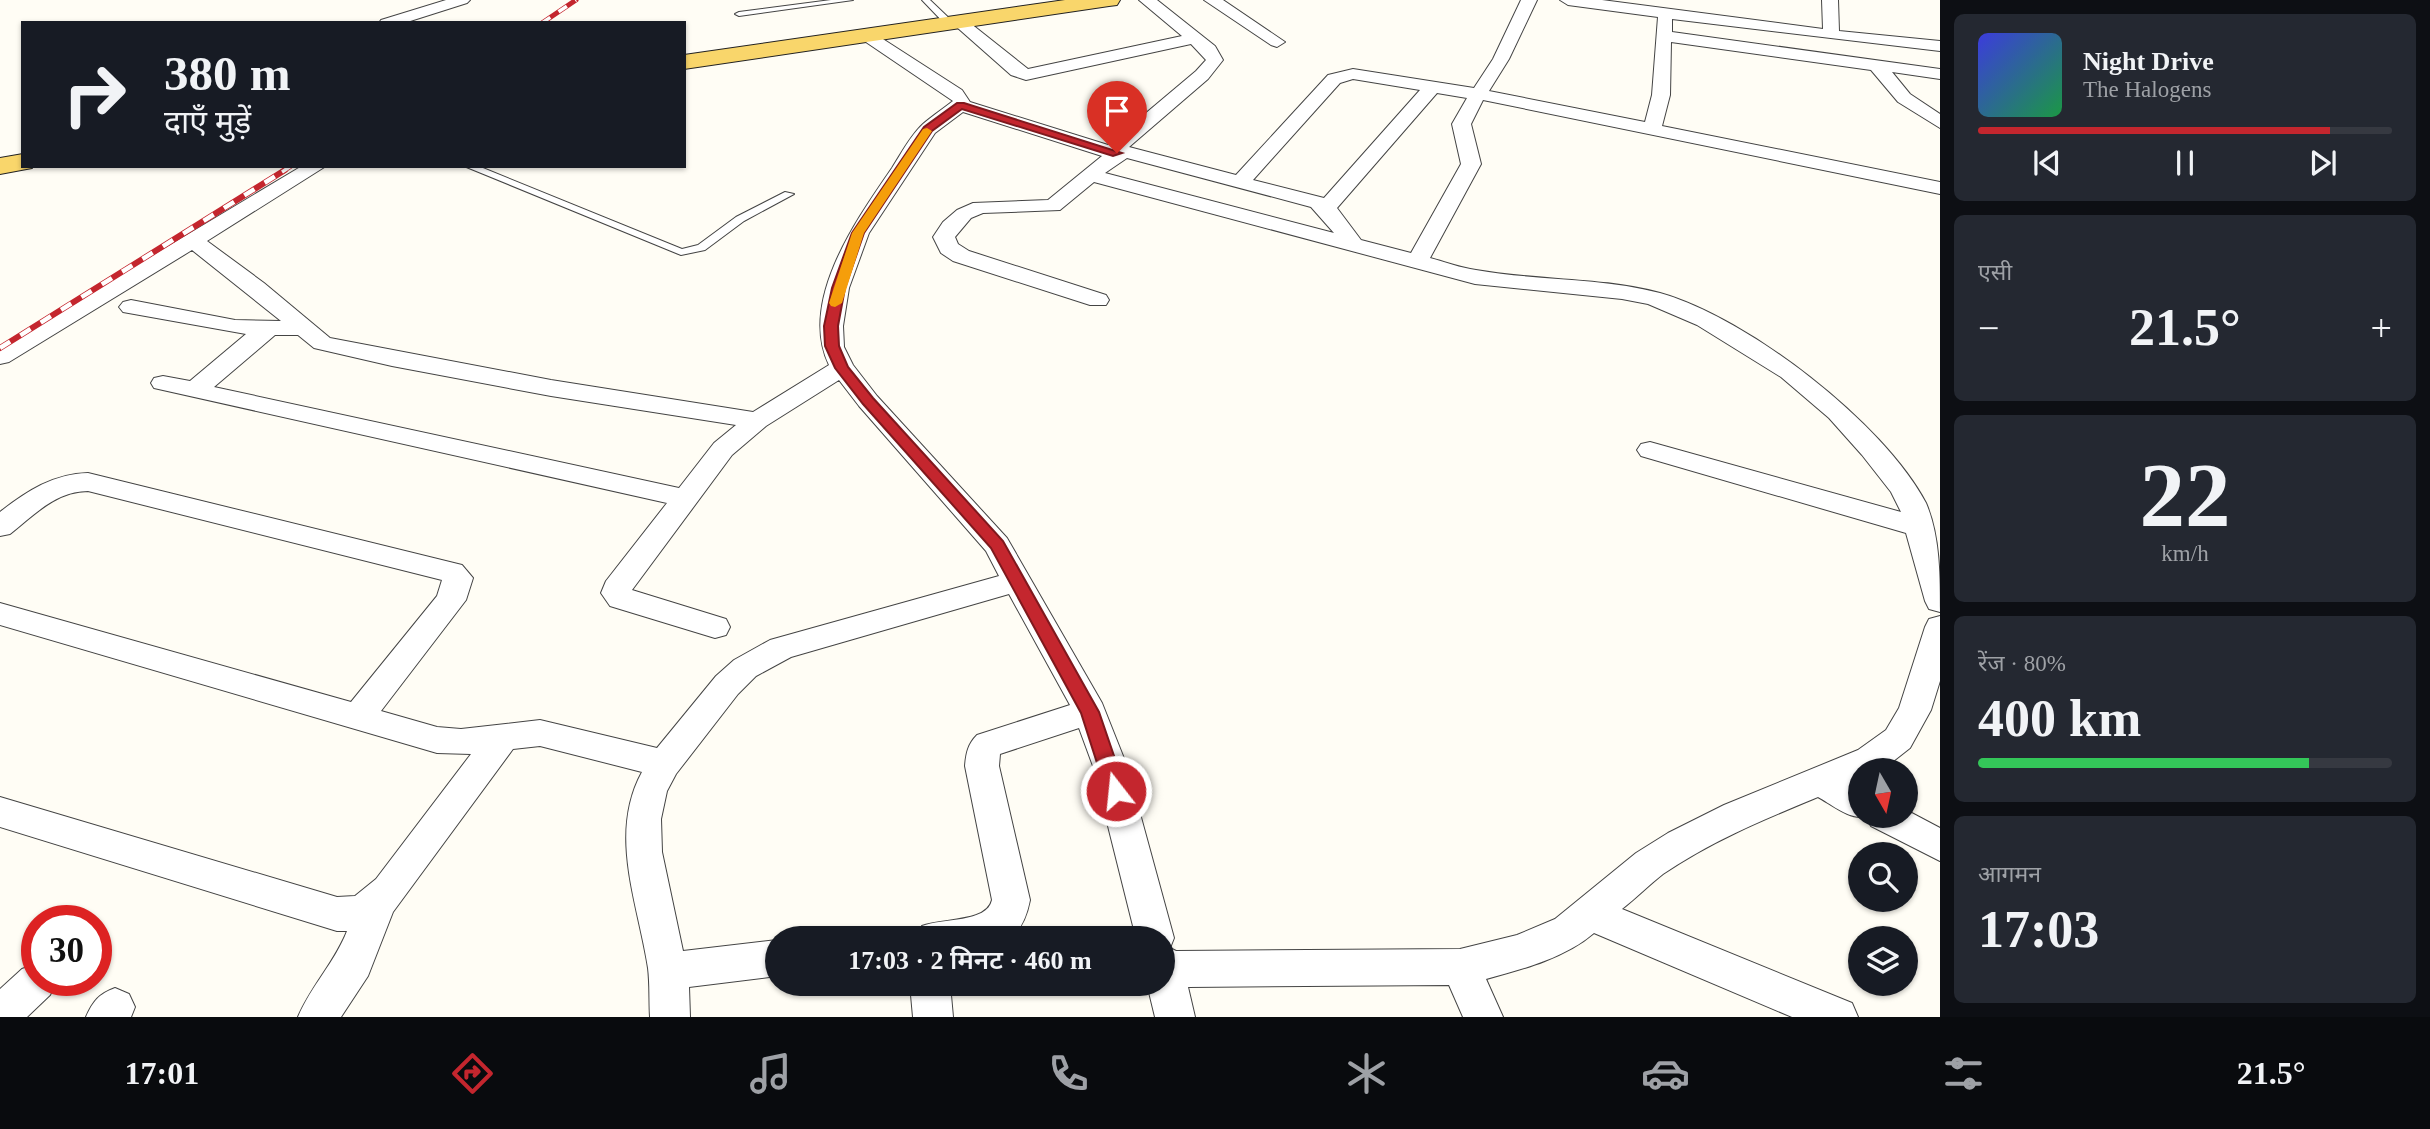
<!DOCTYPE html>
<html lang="hi">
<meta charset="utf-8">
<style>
:root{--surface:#171b24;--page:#242831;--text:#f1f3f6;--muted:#9ea1a6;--line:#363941;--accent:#c4262e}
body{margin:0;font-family:"Times New Roman","Noto Sans Devanagari",serif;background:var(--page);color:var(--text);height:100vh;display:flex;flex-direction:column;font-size:26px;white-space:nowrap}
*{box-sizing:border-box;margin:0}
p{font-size:23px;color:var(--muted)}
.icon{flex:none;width:38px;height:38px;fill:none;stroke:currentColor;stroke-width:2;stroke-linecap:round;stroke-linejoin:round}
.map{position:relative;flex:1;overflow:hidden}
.side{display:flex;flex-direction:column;gap:14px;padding:14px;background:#0d0f14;width:490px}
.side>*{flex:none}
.guide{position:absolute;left:21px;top:21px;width:665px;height:147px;border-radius:0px;box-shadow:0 2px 5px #0004;background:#171b24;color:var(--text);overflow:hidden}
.needle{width:46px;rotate:171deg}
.buttons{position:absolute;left:1848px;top:758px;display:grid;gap:14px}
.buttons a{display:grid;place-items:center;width:70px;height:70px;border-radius:50%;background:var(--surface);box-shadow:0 2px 5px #0004;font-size:35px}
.speed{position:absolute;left:21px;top:905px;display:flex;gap:14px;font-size:35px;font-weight:700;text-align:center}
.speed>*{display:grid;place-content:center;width:91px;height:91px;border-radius:50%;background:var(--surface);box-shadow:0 2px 5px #0004;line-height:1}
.speed .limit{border:10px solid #d22;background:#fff;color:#111}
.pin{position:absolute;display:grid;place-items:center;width:60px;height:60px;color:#fff;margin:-72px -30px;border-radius:50% 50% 50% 0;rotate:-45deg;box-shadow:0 0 7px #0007}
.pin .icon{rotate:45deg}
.me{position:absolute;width:77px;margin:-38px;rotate:344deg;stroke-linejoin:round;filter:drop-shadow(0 0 5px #0008)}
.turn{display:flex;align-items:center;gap:24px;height:147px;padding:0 28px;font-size:32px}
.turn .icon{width:91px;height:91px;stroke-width:2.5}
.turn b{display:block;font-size:49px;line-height:60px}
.big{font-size:52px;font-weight:600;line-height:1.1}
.side .card{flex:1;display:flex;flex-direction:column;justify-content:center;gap:10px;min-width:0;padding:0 24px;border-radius:10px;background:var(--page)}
.side .dial{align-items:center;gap:0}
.dial b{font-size:91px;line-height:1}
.song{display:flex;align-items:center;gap:21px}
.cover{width:84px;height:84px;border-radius:10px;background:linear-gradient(135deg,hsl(240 70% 55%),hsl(140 70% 35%))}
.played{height:7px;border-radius:4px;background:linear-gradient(90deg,var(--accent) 85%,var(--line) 85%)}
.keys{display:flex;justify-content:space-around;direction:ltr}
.heat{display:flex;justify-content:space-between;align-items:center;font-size:38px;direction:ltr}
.charge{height:10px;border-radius:5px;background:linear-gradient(90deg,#34c759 80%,var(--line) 0)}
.trip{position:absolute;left:765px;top:926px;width:410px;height:70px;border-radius:35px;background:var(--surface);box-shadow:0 2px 5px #0004;font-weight:600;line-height:70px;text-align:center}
.tab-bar{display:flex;height:112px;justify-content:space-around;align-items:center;background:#090b0e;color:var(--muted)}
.tab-bar .icon{width:49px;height:49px}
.tab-bar .selected{color:var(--accent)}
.tab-bar b{font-size:32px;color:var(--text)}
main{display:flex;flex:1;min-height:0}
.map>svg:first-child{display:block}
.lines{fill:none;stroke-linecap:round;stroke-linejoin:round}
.service-casing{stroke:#444;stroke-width:2}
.minor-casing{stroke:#444;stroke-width:2}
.primary-casing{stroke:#222;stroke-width:2}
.service{fill:#fff;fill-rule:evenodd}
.minor{fill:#fff;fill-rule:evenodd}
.primary{fill:#f9d66b;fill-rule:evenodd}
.rail-far1-casing{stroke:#c4262e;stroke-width:5}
.rail-casing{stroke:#c4262e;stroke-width:6}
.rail-far1{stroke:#fff;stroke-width:3.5;stroke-dasharray:10;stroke-linecap:butt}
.rail{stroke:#fff;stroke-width:4.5;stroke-dasharray:12;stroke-linecap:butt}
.route{fill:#c4262e;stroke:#7f191e;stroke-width:2}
.slow{fill:#f59e0b}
</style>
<main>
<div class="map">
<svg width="1940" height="1017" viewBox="0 0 1940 1017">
<rect width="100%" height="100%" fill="#fffdf5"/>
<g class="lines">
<defs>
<path id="service" d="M831 0H853L739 16 735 14 739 12Z
M922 0H930L952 21V25H946Z
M464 166H478L682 249 698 245 736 217 785 192 794 194 744 221 705 250 681 255Z"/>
<path id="minor" d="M446 0H470L467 3 404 23H379L381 20Z
M1139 0H1157L1215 46 1223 60 1208 79 1129 147 1236 175 1328 75 1353 69 1474 88 1493 59 1521 0H1537L1509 59 1489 91 1645 122 1652 95 1658 17 1568 5 1560 0H1602L1823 29 1822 0H1838L1839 31 1940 41V51L1672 19V32L1940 69V79L1892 72 1910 94 1940 114V128L1898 102 1871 70 1671 42 1670 95 1662 126 1940 182V194L1483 100 1471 124 1481 164 1430 258C1445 262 1461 268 1476 270 1537 281 1600 277 1660 293 1748 318 1883 422 1926 503 1940 536 1940 575 1940 612L1929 609 1925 601 1906 533 1641 456 1637 450 1641 444 1650 442 1901 512 1891 492 1862 455 1829 418 1781 377 1697 325 1648 304 1622 299 1475 284 1094 182 1060 210 983 213 971 218 955 237 958 244 969 251 1106 295 1109 300 1106 305H1090L953 261 941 253 933 237 943 222 957 210 973 203 1048 200 1102 156 963 112 935 133 869 233 849 288 843 326 844 347 853 365 877 396 1007 538 1102 703 1127 766 1174 938 1170 948 1176 951 1460 949 1517 935 1555 919 1636 853 1668 833 1724 805 1858 750 1886 730 1899 708 1925 627 1929 619 1940 616V681L1931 710 1910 748 1882 770H1860V779L1853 782 1860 786V816H1866C1851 821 1831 804 1818 797 1765 819 1711 841 1663 874 1649 885 1636 898 1622 909L1852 1003 1858 1017H1792L1594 933C1565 958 1523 969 1486 979L1503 1017H1463L1449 985 1188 987 1195 1017H1155L1147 984H1162V938H1136L1093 766 1079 728 1000 754 999 766 1030 900C1027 915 1022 929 1010 938H917L922 926C942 918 987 923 992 900L965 766C966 753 968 744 977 735L1070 705 1009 594 791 657 756 676 738 694 676 774 667 791 661 819 662 852 683 951 777 940V976L689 987 690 1017H650C649 1001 650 984 648 968 638 903 608 834 642 772L540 746 513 749 393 912 368 976 341 1017H298C311 986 335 962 347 931H337L0 827V797L337 897 355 896 376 879 471 754 437 753 0 625V603L351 702 437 596 442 580 88 491C56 491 34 515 10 534L0 536V512C27 491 53 474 88 473L462 565 473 578 466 600 381 711 437 727 461 729 540 720 657 748 716 676 734 660 770 640 999 576 986 551 859 406 839 380 766 426 732 455 632 590 726 619 730 627 726 635 715 638 610 606 601 593 606 581 667 503 154 388 151 383 154 378 163 376 190 381 246 334 123 312 119 307 123 302 131 300 235 320 281 321 192 250 9 362 0 364V347L302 166H326L207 241 264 283 330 338 551 380 753 412 829 365C798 301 857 219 892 168 901 154 910 136 923 124 932 116 943 109 953 101L860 38 858 35 860 32H872L962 90 970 102 1108 145 1196 71 1206 60 1191 44 1026 80 1011 75 951 22 953 19H965L1028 69 1182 36ZM1353 79 1420 90 1324 198 1253 180 1340 83ZM1437 93 1467 98 1452 124 1461 164 1411 253 1361 240 1337 208ZM1127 158 1311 207 1334 233 1105 173ZM275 335H298L314 348 392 366 551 396 736 425 714 443 679 488 214 387Z
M1204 0H1223L1285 42 1277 47 1271 45Z
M1906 810 1940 828V861L1871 826 1866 816H1906Z
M36 964 37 980 56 982 50 995 27 1017H0V989L22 969Z
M910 984H950L953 1017H913Z
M115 988 129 994 135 1007 131 1017H86C93 1001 99 994 115 988Z"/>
<path id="primary" d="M1065 0H1120L1117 5 1109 6 684 69V55Z
M23 154V166L32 168 0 174V158Z"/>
</defs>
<use href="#service" class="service-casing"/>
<use href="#minor" class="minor-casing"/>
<use href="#primary" class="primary-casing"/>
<use href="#service" class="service"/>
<use href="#minor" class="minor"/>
<use href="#primary" class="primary"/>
<defs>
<path id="rail-far1" d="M542 23 576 0
M282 172 291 166"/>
<path id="rail" d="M0 348 285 170"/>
</defs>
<use href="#rail-far1" class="rail-far1-casing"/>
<use href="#rail" class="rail-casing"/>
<use href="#rail-far1" class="rail-far1"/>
<use href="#rail" class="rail"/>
</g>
<path class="route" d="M957 103H964L1122 153 1113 156 962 109 932 131 864 233 845 288 838 326 839 346 848 367 873 398 1003 541 1099 712 1126 791 1123 797 1116 799 1109 797 1106 791 1081 713 991 548 863 404 835 368 825 346 824 326 832 288 852 233 924 127Z"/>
<path class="slow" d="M927 128 932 131 864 233 842 303 835 307 831 306 829 303 852 233 923 129Z"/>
</svg>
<div class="buttons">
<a><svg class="needle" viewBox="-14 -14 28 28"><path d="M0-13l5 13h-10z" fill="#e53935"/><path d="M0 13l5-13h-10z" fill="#9ea1a6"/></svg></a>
<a><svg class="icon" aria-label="search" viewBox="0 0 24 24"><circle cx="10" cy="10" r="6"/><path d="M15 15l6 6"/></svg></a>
<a><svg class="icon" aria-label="layers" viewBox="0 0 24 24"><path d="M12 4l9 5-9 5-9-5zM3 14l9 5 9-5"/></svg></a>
</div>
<div class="speed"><div class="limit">30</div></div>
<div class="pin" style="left:1117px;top:153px;background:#d93025"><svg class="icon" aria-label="arrive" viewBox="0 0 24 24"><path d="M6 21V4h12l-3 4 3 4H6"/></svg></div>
<svg class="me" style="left:1116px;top:791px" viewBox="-20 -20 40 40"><circle r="17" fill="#c4262e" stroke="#fff" stroke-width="3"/><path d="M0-11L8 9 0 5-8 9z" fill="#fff"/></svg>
<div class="trip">17:03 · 2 मिनट · 460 m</div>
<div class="guide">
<div class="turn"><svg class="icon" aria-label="right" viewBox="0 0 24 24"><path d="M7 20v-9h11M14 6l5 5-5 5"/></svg><div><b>380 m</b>दाएँ मुड़ें</div></div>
</div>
</div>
<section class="side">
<div class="card">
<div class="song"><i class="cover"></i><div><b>Night Drive</b><p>The Halogens</p></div></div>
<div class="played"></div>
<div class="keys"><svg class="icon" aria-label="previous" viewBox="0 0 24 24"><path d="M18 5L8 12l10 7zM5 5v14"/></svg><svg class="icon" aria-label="pause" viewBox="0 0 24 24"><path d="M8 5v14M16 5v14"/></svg><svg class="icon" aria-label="next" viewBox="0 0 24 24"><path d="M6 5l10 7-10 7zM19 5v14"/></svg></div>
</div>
<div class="card"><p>एसी</p>
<div class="heat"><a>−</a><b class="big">21.5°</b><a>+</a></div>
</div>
<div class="card dial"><b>22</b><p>km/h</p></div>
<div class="card"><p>रेंज · 80%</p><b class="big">400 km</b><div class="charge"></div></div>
<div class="card"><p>आगमन</p><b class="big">17:03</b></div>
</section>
</main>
<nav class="tab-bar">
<b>17:01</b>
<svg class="icon selected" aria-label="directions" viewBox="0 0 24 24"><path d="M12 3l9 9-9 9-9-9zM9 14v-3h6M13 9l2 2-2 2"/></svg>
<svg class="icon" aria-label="music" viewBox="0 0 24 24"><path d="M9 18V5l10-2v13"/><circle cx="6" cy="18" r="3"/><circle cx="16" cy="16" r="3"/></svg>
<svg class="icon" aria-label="phone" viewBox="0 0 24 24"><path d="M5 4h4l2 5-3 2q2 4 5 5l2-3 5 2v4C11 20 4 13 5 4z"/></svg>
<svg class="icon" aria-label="climate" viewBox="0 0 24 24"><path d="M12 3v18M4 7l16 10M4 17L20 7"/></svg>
<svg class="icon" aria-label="car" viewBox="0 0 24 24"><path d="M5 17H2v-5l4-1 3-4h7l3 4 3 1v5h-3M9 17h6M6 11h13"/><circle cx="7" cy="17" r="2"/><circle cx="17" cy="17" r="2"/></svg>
<svg class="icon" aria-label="filters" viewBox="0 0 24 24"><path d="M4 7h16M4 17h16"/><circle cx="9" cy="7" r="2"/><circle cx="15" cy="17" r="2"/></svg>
<b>21.5°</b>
</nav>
